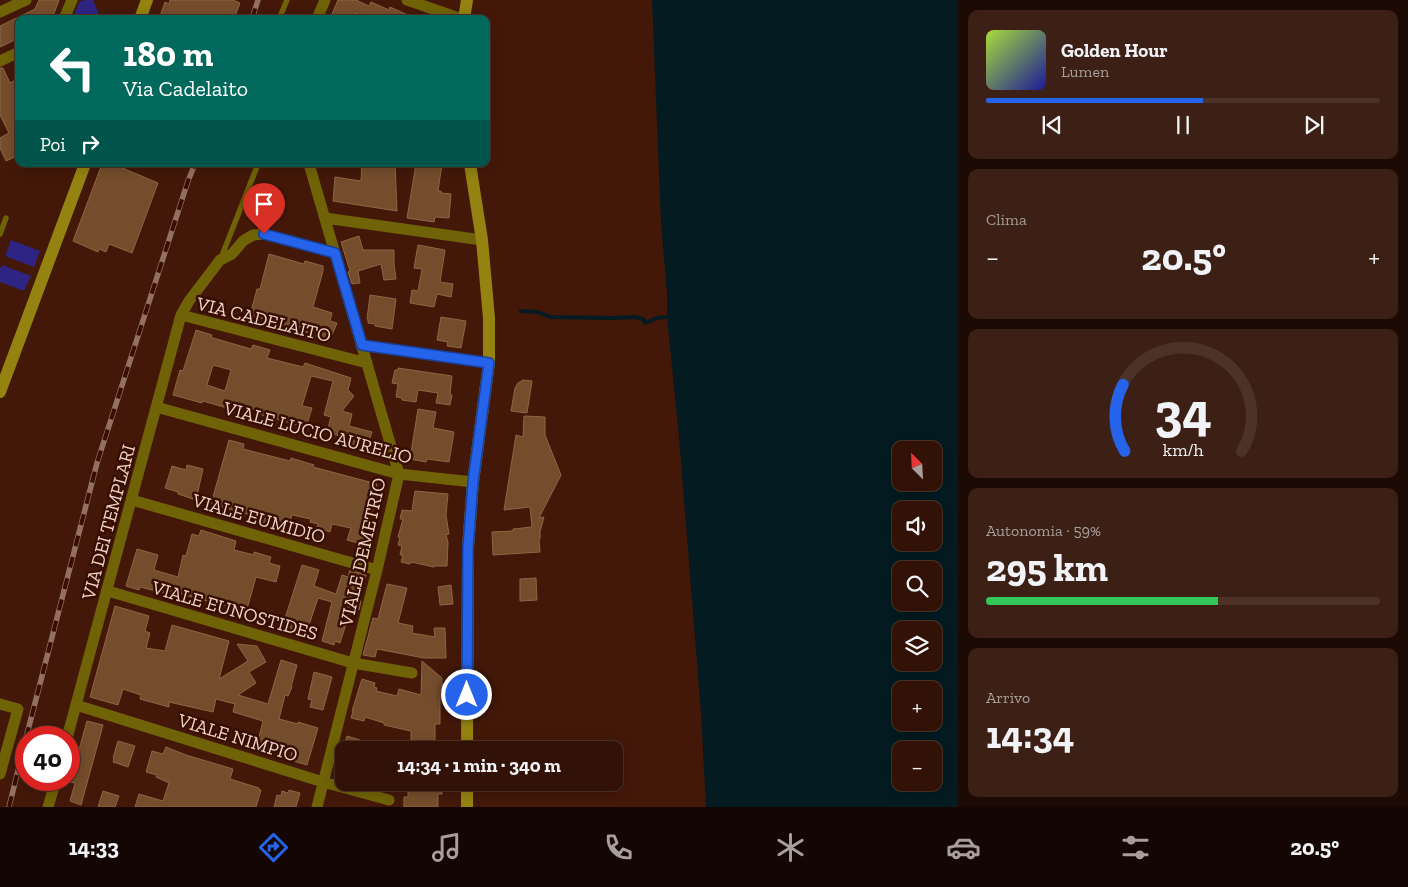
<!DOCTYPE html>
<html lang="it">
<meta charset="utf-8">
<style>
:root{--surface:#321207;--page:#3d2015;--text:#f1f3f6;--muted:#a89e9b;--line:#4d3228;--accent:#2563eb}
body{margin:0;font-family:"Zilla Slab",serif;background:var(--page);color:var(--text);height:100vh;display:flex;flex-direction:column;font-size:19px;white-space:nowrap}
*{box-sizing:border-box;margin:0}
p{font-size:16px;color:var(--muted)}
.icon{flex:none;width:28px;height:28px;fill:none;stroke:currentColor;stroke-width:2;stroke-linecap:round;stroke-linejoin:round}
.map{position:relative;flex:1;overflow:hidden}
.side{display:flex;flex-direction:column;gap:10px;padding:10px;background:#1c0a04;width:450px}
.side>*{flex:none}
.banner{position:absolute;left:15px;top:15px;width:475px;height:152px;border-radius:10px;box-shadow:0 2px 12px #0003,0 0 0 1px var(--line);background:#00695c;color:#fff;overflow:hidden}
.needle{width:32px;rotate:336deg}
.fabs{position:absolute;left:892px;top:441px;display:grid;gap:10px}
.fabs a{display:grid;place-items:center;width:50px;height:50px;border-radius:10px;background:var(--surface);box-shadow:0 2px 12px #0003,0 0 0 1px var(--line);font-size:25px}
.speed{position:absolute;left:15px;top:726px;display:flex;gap:10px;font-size:25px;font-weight:700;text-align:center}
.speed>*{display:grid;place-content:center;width:65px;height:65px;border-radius:50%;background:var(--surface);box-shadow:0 2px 12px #0003,0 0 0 1px var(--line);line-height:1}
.speed .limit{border:8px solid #d22;background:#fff;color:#111}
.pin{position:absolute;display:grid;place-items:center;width:42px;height:42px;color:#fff;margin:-51px -21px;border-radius:50% 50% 50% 0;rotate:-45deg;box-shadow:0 0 5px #0007}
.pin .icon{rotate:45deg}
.me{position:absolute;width:55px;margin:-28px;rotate:0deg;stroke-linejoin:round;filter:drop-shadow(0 0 4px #0008)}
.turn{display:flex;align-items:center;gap:18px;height:105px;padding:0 25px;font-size:22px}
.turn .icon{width:65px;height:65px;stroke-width:2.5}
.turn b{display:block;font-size:35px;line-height:42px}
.then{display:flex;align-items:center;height:48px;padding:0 25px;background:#0003;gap:10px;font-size:19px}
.big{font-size:38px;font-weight:800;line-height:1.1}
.side .widget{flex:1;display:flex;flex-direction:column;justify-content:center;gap:8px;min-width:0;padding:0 18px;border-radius:10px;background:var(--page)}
.side .dial{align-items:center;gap:0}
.dial svg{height:130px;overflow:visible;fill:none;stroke:var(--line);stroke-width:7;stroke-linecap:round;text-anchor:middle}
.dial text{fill:var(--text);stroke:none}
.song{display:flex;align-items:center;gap:15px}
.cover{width:60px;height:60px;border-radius:8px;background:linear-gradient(135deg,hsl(80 70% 55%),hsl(240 70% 35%))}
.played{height:5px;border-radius:2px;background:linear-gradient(90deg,var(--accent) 55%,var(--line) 55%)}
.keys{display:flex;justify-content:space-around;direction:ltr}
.heat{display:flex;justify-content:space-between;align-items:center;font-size:28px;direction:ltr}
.charge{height:8px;border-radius:4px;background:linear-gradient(90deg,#34c759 59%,var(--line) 0)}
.trip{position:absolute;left:335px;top:741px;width:288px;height:50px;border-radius:10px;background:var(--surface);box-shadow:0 2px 12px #0003,0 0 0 1px var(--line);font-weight:800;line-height:50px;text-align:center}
.dock{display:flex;height:80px;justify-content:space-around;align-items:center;background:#140703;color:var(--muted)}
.dock .icon{width:35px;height:35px}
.dock .on{color:var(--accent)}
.dock b{font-size:22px;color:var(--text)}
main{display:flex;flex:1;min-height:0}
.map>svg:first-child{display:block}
.green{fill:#2e2484}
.water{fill:#031b21;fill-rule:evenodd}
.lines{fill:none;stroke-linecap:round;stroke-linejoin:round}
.stream{stroke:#031b21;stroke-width:4}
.building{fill:#744d2c;stroke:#8f6644;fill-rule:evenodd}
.lane{stroke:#706206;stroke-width:5.5}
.street{stroke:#706206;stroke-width:11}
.secondary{stroke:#948311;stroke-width:12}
.rail-casing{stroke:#947063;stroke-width:5.5}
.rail{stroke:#380e01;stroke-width:4;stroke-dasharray:11;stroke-linecap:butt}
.route-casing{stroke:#184099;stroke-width:12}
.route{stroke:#2563eb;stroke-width:9}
.labels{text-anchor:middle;stroke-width:5;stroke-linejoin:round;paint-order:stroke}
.street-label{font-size:19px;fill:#efd2c8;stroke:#380e01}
</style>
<main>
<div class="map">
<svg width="958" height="807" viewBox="0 0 958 807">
<rect width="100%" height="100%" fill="#431809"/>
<path class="green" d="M87 0H93L101 19H72L80 1Z
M11 240 40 251 34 267 5 256Z
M2 265 31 276 24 291 0 282V269Z"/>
<path class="water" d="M652 0H958V807H706L701 713 679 437 667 317V294L661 223ZM901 450H934V482H901ZM901 510H934V542H901ZM901 570H934V602H901ZM901 630H934V662H901ZM901 690H934V722H901ZM901 750H934V782H901Z"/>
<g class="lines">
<path class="stream" d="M521 311 538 312 550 317 612 318 634 317 643 319 645 323 657 318 667 317"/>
</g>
<path class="building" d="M39 0H59L52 19H19V38L0 47V26L35 9Z
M170 0H233L240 3 234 19H159L165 2 169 4Z
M338 0H356L369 6 371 2 389 10 390 7 417 19H368L355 13 353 19H341L332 14Z
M0 68H3L10 83 19 78V155L6 161 0 148V138L9 133 0 115Z
M102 164H113L158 183 132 253 109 244 106 252 99 249 98 252 73 241Z
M362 164H395L397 211 333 201 335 177 361 181Z
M416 164H442L438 191H441V193L451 194 449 218 435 217 434 222 407 218Z
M359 236 363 250H394V264L396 279 384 280 381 264 358 271 360 283 352 284 348 272 350 271 341 242Z
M418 245 445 250 440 282 453 284 451 297 437 294 434 307 410 303 412 290 418 291 422 269 414 268Z
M269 254 304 264 305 261 323 266V271L313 307 332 313 330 321 337 323 332 335 327 341 315 337 317 332 289 333 274 328 276 322 250 315 257 289H260Z
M370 295 396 299 392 329 375 326V324L368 323V319H367Z
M441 317 466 321 461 348 447 346 448 342 437 340Z
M196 330 212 335 211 338H213L251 349 253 345 270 350 267 358 303 367 305 363 351 378 348 390 354 396 342 411 352 414 349 426 372 432 369 441 373 442 371 451 342 443 344 437 333 434 334 429 328 428 331 417 324 415 333 381 311 376 302 406 312 408 306 427 255 413 256 410 229 401 227 408 203 401 202 403 173 395 180 370 183 371ZM213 365 231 370 225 391 207 385Z
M398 368 452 376 450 394 452 395 450 405 436 403 438 393 418 390 416 402 402 400V398L396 397 398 384 392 383 395 370H398Z
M523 380 532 381 527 413 511 411 515 388 518 383Z
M418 409 436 412 433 428 454 432 449 462 427 459 426 462 410 459Z
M524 416 545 417V435L561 475 539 518 544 517 540 532V539H539L540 552 493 555 492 532 513 531V529L532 527 530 507 504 510 516 435 523 437Z
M229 440 244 444 243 449 290 461 291 458 314 465 313 467 377 484 374 495H377L368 525 374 526 368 546 347 540 351 528 332 524 330 532 317 528 318 524 310 522 311 519 292 515 287 530 259 523 261 518 211 504Z
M187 465 203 469 196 500 178 494V492L165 488 172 466 186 470Z
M415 491 448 494 446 515 449 534 446 535 448 542 447 566H434V567L411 562 410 564 401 562 403 555H400L402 546 398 545 400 537H398L403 519H400L402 510 412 511Z
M201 530 236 541 234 550 254 555V552L271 557 269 563 280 566 276 582 256 577 245 616 235 612 236 608 208 601 169 591 168 594 140 587 139 590 126 586 137 549 158 555 154 570 178 577 183 555 186 556 192 534 199 536Z
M302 565 319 570 314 586 336 594 342 575 348 577 350 570 366 575 358 600 361 601 359 610 355 609 354 612 350 611 340 643 335 641 334 645 322 641 332 602 318 598 305 637 281 631Z
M536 578 537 600 520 601V579Z
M387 584 407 588 398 623 413 626 412 633 435 637 434 628H445L446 658H424L377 649 375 657 363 655 373 618 378 619Z
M451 585 453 604 440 605 438 587Z
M115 606 149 616 145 631 150 633 146 648 165 651 172 625 229 641 219 679 248 661 237 644 257 646 266 662 249 672 256 683 238 695 268 704 281 660 297 665 291 687H292L288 696 285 695 279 719 298 724V722L318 728 307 765 290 760 293 749H291V746L273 741 271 749 257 745 263 721 233 712 235 704 216 699 213 712 169 702V707L140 699 141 695 123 689 118 705 90 697Z
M422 661 442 678V698L440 697V724H435V749L411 750V731L384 725V723L365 717 364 721 351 718 353 711H352L362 679 375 683 374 687 377 688 376 691 397 696 399 689 421 695Z
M314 672 332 677 323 710 310 707 312 700 308 699Z
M87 721 103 725 81 805 70 801 75 783 70 782Z
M347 736 360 740 356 750H343Z
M118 741 135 746 128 767 113 762 114 759 113 758Z
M166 747 186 755 233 769 230 779 259 788V790H261L256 807H135L139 794 163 801 169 783 156 777 157 775 146 772 152 751 163 754Z
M408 782H442V794H438V807H404V797H408Z
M289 790 300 793 296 807H274L277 795 281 796 282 791 288 793Z
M103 791 119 796 115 807H98Z"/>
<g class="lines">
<path class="lane" d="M279 19 287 0
M0 234 6 218
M221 258 258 164"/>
<path class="street" d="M407 0 462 19
M0 12 26 0
M64 19 72 0
M317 19 325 0
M0 61 19 52
M309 164 399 474 377 570 317 807
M325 218 482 240
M181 315 367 363
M361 345 489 363
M156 407 399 474 473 482
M132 500 377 570
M108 591 353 663 412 673
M0 704 18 709 0 774
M76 705 323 782 389 800
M67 738 181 315 189 301 220 260 232 254 243 241 253 235 264 234 335 253
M48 807 56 780"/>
<path class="secondary" d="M140 19 147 0
M464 19 467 0
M0 392 85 164
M467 750 468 548 473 482 489 363V318L482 240 470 164
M467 807V782"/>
<defs>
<path id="rail" d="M252 19 258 0
M26 738 97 463 188 181 195 164
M9 807 26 738"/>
</defs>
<use href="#rail" class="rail-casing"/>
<use href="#rail" class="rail"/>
</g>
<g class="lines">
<defs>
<path id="route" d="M264 234 335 253 362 345 489 363 473 482 468 548 467 695"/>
</defs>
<use href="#route" class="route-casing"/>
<use href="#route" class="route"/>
</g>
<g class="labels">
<g class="street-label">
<text transform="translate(264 319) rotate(14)" y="7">VIA CADELAITO</text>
<text transform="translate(318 432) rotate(15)" y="7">VIALE LUCIO AURELIO</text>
<text transform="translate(259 518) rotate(16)" y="7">VIALE EUMIDIO</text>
<text transform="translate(108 522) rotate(-75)" y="7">VIA DEI TEMPLARI</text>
<text transform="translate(362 552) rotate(-77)" y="7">VIALE DEMETRIO</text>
<text transform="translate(235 610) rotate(16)" y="7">VIALE EUNOSTIDES</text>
<text transform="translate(238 737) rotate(17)" y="7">VIALE NIMPIO</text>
</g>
</g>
</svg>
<div class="fabs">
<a><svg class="needle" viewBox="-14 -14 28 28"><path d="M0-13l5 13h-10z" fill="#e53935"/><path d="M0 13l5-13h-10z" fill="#a89e9b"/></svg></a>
<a><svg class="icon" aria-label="sound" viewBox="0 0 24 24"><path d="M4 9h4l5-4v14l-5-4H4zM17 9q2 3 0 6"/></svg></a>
<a><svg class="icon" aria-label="search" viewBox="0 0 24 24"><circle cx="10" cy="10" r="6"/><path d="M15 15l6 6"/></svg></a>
<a><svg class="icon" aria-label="layers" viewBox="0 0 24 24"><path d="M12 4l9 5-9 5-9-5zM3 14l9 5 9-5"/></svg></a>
<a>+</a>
<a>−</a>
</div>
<div class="speed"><div class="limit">40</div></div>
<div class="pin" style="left:264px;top:234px;background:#d93025"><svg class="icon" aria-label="arrive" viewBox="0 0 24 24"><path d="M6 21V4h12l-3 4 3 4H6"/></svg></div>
<svg class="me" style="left:467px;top:695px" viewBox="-20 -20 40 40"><circle r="17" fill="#2563eb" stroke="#fff" stroke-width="3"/><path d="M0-11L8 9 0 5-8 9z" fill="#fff"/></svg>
<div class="trip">14:34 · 1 min · 340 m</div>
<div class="banner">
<div class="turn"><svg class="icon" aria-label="left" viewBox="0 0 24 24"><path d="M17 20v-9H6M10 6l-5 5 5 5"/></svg><div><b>180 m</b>Via Cadelaito</div></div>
<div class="then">Poi<svg class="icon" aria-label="right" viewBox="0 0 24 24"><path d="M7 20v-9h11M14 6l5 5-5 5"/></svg></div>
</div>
</div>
<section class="side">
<div class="widget">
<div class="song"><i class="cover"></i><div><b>Golden Hour</b><p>Lumen</p></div></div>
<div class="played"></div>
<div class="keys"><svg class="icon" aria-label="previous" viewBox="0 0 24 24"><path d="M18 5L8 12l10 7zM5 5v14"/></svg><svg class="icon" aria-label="pause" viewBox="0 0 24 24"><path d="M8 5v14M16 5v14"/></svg><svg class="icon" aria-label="next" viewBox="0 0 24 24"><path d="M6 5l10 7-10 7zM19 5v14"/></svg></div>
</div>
<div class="widget"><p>Clima</p>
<div class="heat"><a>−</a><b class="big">20.5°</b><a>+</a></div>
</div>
<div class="widget dial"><svg viewBox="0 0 100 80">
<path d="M14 69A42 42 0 1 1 86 69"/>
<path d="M14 69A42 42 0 0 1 13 28" stroke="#2563eb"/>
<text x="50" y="56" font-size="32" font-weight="700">34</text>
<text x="50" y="72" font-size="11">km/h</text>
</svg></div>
<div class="widget"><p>Autonomia · 59%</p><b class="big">295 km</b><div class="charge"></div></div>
<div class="widget"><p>Arrivo</p><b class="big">14:34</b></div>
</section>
</main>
<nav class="dock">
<b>14:33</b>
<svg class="icon on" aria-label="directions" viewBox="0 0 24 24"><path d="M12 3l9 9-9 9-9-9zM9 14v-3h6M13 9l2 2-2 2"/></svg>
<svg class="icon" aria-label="music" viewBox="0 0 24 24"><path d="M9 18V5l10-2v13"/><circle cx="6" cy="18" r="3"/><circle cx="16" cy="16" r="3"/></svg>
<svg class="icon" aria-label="phone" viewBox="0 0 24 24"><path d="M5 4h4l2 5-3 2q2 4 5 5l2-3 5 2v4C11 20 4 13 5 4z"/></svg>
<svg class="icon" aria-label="climate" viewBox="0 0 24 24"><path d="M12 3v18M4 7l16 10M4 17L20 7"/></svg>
<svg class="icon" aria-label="car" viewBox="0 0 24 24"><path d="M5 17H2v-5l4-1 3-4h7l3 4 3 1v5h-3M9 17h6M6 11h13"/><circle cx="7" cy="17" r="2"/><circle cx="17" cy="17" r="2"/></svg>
<svg class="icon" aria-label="filters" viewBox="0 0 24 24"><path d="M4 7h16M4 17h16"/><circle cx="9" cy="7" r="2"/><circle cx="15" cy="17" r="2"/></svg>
<b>20.5°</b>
</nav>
